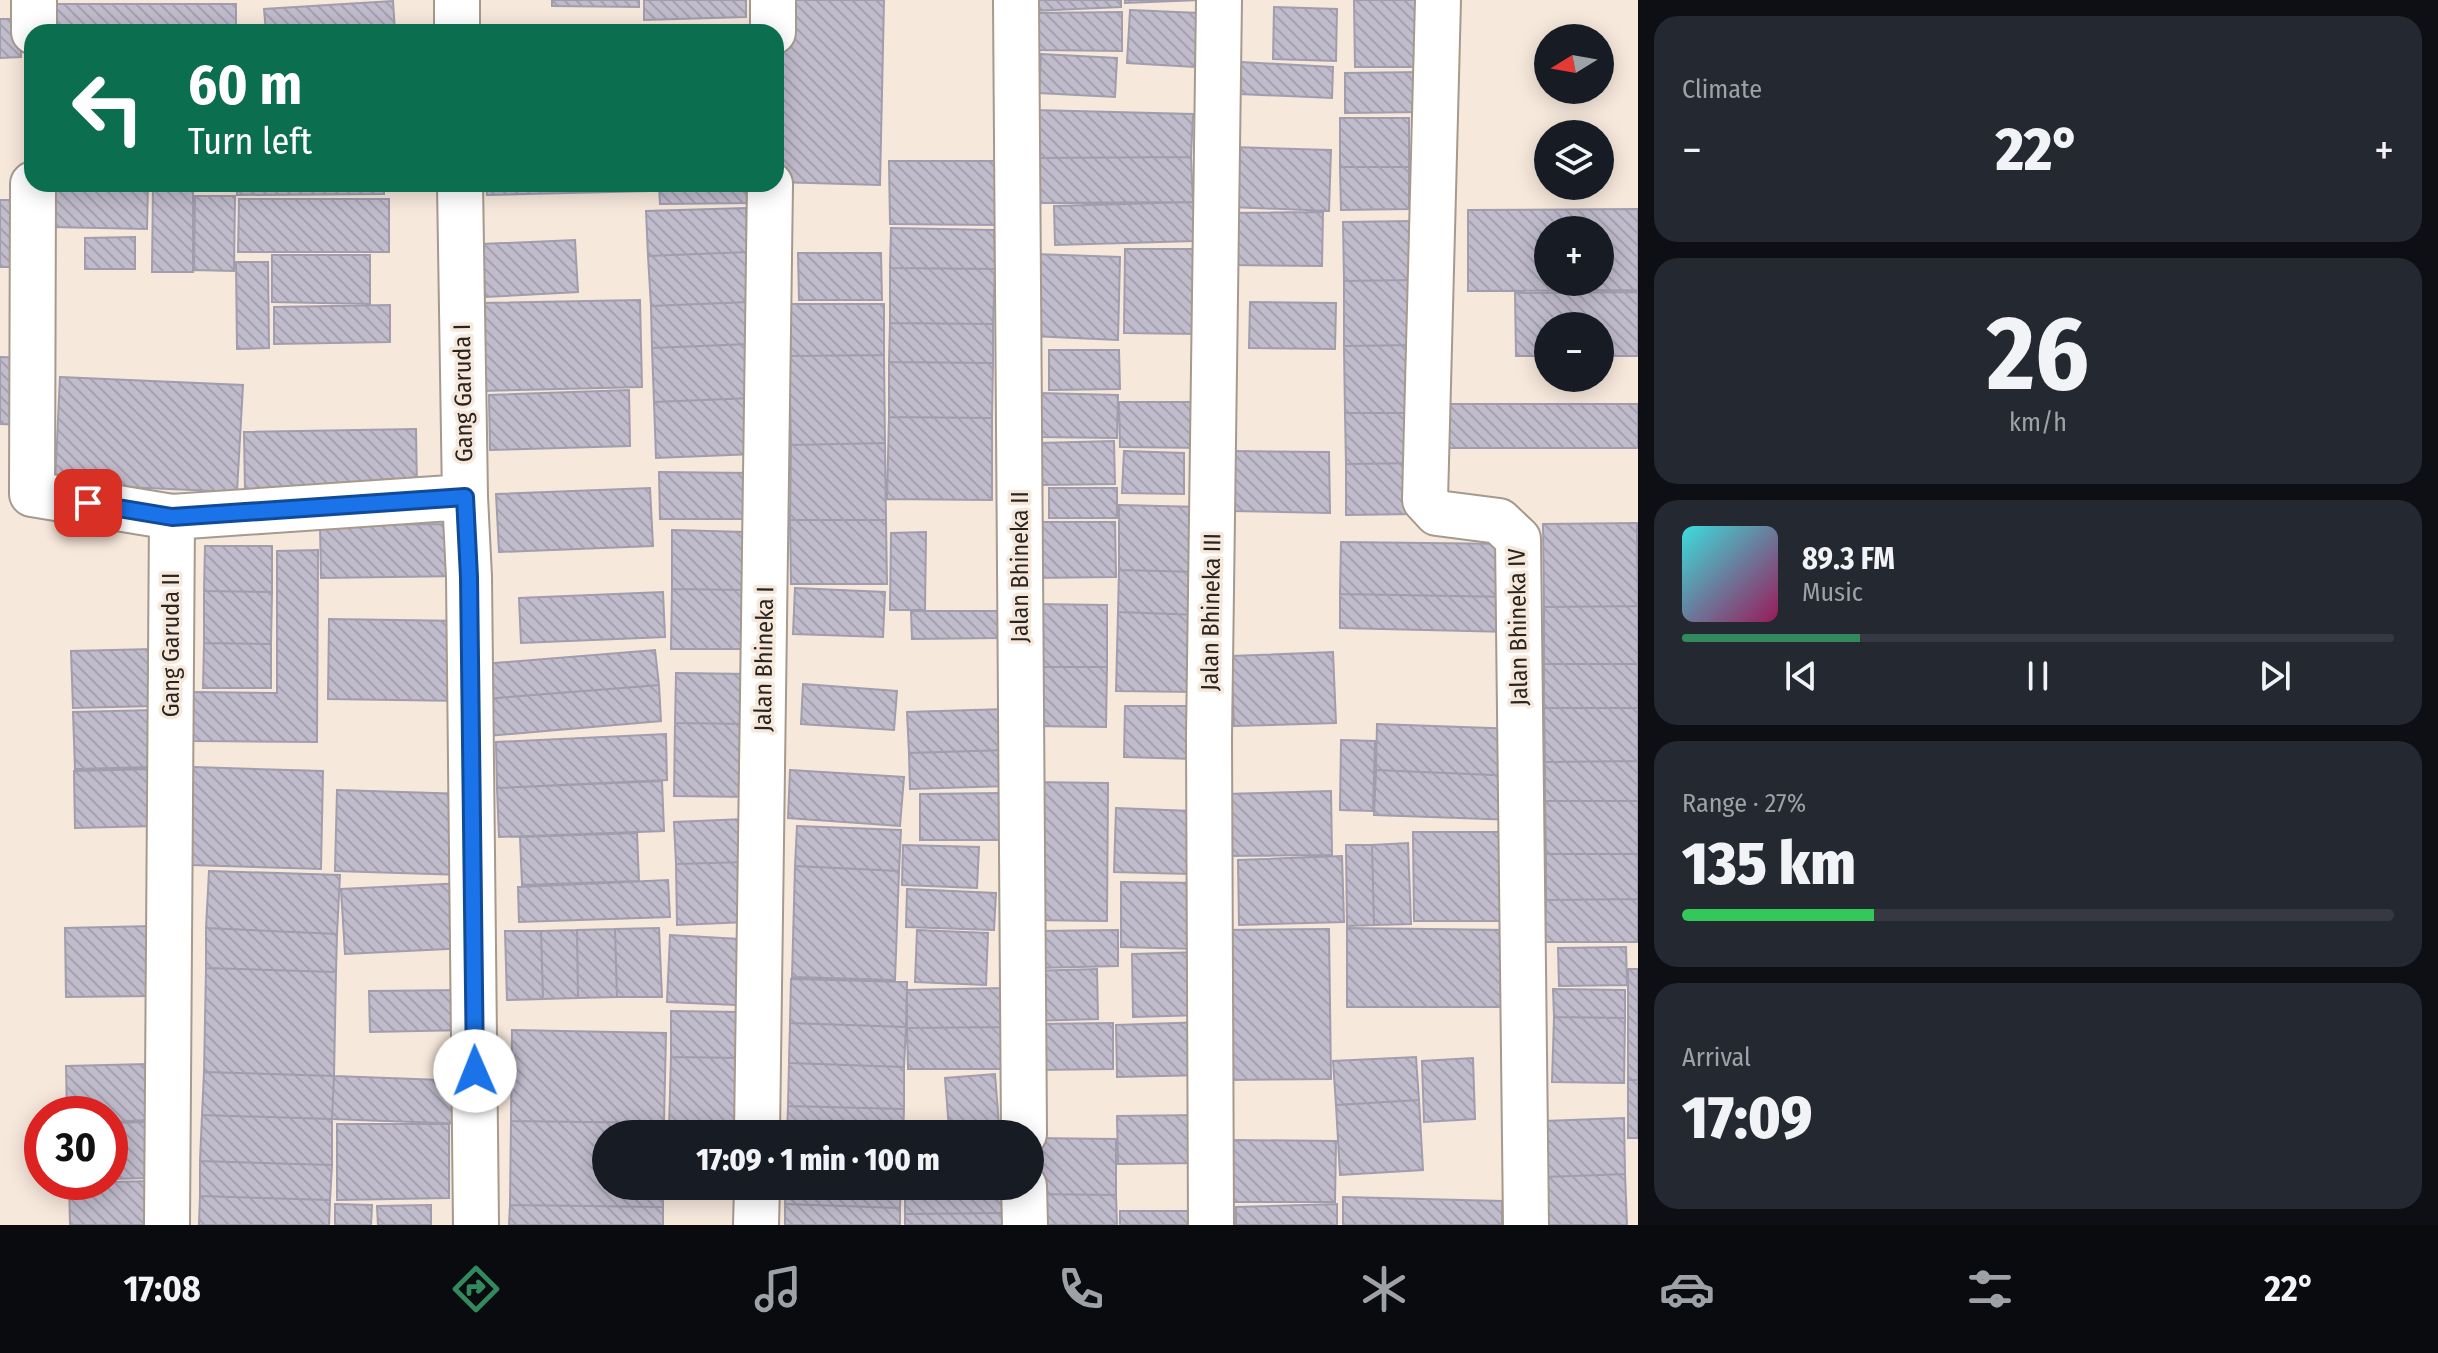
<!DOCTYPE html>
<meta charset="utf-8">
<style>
:root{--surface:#171b24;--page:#242831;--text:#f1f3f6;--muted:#9ea1a6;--line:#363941;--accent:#32895d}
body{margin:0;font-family:"Fira Sans Condensed",sans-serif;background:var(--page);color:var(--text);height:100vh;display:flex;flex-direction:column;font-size:30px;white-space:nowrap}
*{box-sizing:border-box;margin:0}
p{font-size:26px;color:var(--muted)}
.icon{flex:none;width:44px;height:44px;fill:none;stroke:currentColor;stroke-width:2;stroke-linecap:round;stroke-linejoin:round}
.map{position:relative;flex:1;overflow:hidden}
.details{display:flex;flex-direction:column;gap:16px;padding:16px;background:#0d0f14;width:800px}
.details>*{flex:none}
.guide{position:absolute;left:24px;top:24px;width:760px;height:168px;border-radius:24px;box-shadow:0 4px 20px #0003;background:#0b6e4f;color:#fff;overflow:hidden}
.needle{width:52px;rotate:259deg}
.controls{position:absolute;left:1534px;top:24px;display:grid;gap:16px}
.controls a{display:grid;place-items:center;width:80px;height:80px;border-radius:50%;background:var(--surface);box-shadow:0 4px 20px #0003;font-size:40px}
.speed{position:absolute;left:24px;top:1096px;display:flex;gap:16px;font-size:40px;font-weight:700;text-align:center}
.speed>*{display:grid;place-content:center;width:104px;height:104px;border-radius:50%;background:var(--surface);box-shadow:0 4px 20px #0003;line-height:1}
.speed .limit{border:12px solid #d22;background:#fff;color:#111}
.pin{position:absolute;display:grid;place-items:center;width:68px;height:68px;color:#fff;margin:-34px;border-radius:16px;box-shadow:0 4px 12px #0006}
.me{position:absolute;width:88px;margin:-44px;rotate:359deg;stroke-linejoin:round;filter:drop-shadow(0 0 6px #0008)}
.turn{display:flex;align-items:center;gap:28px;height:168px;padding:0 32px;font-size:36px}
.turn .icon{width:104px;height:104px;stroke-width:2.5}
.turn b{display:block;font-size:56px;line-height:68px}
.big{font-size:60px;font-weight:800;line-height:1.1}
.details .widget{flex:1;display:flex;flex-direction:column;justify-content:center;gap:12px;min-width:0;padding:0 28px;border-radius:24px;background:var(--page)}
.details .dial{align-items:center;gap:0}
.dial b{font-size:104px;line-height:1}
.song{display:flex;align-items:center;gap:24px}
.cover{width:96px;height:96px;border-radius:12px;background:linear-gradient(135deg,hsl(180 70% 55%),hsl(330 70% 35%))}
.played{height:8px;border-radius:4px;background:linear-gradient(90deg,var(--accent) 25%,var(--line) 25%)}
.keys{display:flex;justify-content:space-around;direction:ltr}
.heat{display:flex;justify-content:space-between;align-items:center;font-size:44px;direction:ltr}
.charge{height:12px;border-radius:6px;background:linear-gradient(90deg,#34c759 27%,var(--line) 0)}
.trip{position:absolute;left:592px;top:1120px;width:452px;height:80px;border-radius:40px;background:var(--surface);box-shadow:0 4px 20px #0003;font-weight:800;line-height:80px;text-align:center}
.menu{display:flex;height:128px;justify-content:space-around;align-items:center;background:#090b0e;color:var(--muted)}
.menu .icon{width:56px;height:56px}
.menu .selected{color:var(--accent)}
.menu b{font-size:36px;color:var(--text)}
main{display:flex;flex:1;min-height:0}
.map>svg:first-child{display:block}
.building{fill:url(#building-back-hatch);stroke:#a19dad;stroke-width:2;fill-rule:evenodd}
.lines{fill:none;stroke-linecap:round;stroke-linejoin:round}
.minor-casing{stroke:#a6998e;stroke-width:48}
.minor{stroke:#fff;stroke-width:44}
.route-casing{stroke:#114b97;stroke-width:20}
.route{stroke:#1a73e8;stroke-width:14}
.labels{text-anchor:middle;stroke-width:7;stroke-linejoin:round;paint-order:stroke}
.street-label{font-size:24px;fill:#29241f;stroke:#f7e8dc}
</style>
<main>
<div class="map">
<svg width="1638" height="1225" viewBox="0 0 1638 1225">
<defs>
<pattern id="building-back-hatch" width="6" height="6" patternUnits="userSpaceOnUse" patternTransform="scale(2)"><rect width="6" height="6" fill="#c0bccc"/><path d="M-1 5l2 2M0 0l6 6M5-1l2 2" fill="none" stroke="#a5a1af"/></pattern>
</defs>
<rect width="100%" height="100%" fill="#f7e8dc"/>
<path class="building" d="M552 0H639V7L552 6Z
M644 0H746V17L644 20Z
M778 0H884L880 185 776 182Z
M1031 0H1121V7L1032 11Z
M1125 0H1201L1125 3Z
M1354 0H1426V67H1355Z
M393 1 395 32H266L264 9Z
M56 4H236V32H56Z
M1274 7 1337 9 1336 61 1273 59Z
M1130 10 1199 13 1195 67 1127 63Z
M1122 12V51L1036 50V13Z
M0 19H21V57L0 58Z
M1041 54 1117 58 1115 97 1039 93Z
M1241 62 1333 67 1332 98 1239 94Z
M1422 72V112L1345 113V73Z
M1033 110 1193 114 1191 157 1032 158Z
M1340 118H1409V167H1340Z
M1232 147 1331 150 1329 211 1231 207Z
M1191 157 1193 202 1032 203V158Z
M889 161H997V225L890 224Z
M1340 167H1409V209L1341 210Z
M52 184H148L147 229 51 227Z
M153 184H193V272H152Z
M237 184H384V194L237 195Z
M486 184H650V191L487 195Z
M659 184H754V203L660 204Z
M195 196H235L234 271 194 270Z
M239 199H389V252H238Z
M0 200H11L10 267H0Z
M1194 202 1195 241 1055 245 1054 206Z
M746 208 747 252 648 256 646 211Z
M1638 209V290L1468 291V210ZM1548 230H1600V282H1548Z
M1323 212 1322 266 1231 265V213Z
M1413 221 1414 280 1344 281 1343 222Z
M891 228 994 230 995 269 890 268Z
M135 237V269H85V238Z
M575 240 578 292 485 297 482 244Z
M1125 249H1200L1199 334 1124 333Z
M747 252 748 302 651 306 648 256Z
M798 253H881L882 300H799Z
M1035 254 1120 257 1118 340 1032 336Z
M272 255H370V304L272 302Z
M236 262H268L269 348 237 349Z
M890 268 995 269 993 324 890 323Z
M1414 280V345L1344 346V281Z
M1638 292V356H1600V326H1548V356H1516L1515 293Z
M640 300 642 387 480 391 478 303Z
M748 302 750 344 652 348 651 306Z
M1250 302 1336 303 1335 349 1249 348Z
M789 304H884V355L789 356Z
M390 305V342L274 344V307Z
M890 323 993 324V363L889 362Z
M750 344 752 398 654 402 652 348Z
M1414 345 1416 413H1345L1344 346Z
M1049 350H1119L1120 389 1049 390Z
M884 355 885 443 791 445 789 356Z
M0 357 28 358 26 425 0 424Z
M889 362 993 363 992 418 889 417Z
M60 377 243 385 237 492 55 484Z
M629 390 630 446 490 450 489 395Z
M1038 393 1118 395 1117 438 1037 437Z
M752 398 755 454 656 458 654 402Z
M1119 402H1206V448L1120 447Z
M1443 404H1638V448H1444Z
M1345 413H1416V463L1346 464Z
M889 417 992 418V500L887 499Z
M416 429 417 489 245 492 244 432Z
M1114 441 1115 484 1040 485 1039 443Z
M885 443 886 520H790L791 445Z
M1124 451 1184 453V494L1122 493Z
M1232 451 1329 452 1330 513 1232 511Z
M1416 463V514L1346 515V464Z
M659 472 751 473V519H660Z
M650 488 653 546 499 552 496 494Z
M1049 488H1117V518H1049Z
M1119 505 1201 507 1200 572 1119 570Z
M790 520H886L887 584H791Z
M1033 522H1115L1116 577 1033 578Z
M1637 523 1638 606 1544 607 1543 524Z
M461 524 462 576 321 578 320 525Z
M672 530 746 532V590L672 589Z
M926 532 925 610H890L891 533Z
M1341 542 1512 544V597L1340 594Z
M205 546H272V592L204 591Z
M318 550 317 742 193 741V692L277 693V551Z
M1119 570 1200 572V615L1118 612Z
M795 588 885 592 883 637 793 634Z
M672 589 746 590 744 649H671Z
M204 591 272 592 271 644 204 643Z
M663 592 665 637 521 643 519 598Z
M1340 594 1512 597 1511 632 1340 628Z
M1032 604 1107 605V667H1031Z
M1638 606V664H1544V607Z
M911 611H1002V638L912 639Z
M1118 612 1200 615 1198 692 1116 691Z
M329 619 465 621 464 701 328 699Z
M204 643 271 644V688H203Z
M153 649 154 706 73 708 71 651Z
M655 650 659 685 484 699 482 664Z
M1333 652 1336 723 1234 726 1231 656Z
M1544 664H1638V708H1544Z
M1031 667H1107L1106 727 1031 726Z
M676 673 753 674V724L675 723Z
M803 684 897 691 894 730 801 724Z
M659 685 661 721 488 736 484 699Z
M1125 706H1195L1194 759 1124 757Z
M1544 708H1638V761L1545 762Z
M1006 709 1007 750 909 753 907 712Z
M155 710 156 767 75 769 73 712Z
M675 723 753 724 752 797 674 796Z
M1377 724 1518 729 1516 776 1376 770Z
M666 734 667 780 497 788 496 742Z
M1341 740 1375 741 1373 811 1340 810Z
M1007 750 1009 786 910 789 909 753Z
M1638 761V801H1545V762Z
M193 767 323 771 321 869 190 865Z
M156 769 157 826 75 828 74 771Z
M790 770 904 777 900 826 788 818Z
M1376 770 1516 776 1515 820 1374 815Z
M662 781 664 831 499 837 497 788Z
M1029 782 1108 783 1107 921 1027 920Z
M337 790 466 794 464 875 335 871Z
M1331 791 1332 855 1225 856 1224 794Z
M1002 793V840H920V794Z
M1545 801H1638V854H1546Z
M1116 808 1191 811 1190 874 1114 872Z
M744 819 745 862 676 864 674 822Z
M797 826 901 830 899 871 795 866Z
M1413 832H1514L1516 921H1414Z
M637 833 639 881 522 885 520 837Z
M1408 843 1411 924 1374 925 1372 845Z
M903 845 979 847 977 888 902 885Z
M1346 845H1372L1374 925 1347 926Z
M1546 854H1638V899L1546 900Z
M1342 856 1344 922 1239 925 1238 860Z
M745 862 747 922 677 925 676 864Z
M795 866 899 871 895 980 792 977Z
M209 871 340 875 337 934 206 928Z
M668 880 670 917 519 922 518 887Z
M1121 882 1198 883 1197 949 1121 947Z
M464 883 468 948 345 954 341 889Z
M907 889 996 893 994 930 906 927Z
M1638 899V942H1545L1546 900Z
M152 926 153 996 66 997 65 928Z
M206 928 337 934 336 972 206 968Z
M659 928 662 997H617L615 929Z
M1347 928 1510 930V1007H1347Z
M615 929 617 997 578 998 577 930Z
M1329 929 1331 1079 1226 1080 1224 930Z
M577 930 578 998 543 999 541 931Z
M917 930 988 933 986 985 915 982Z
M1118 930V966L1039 968 1038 931Z
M505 931H541L543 999 507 1000Z
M670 935 739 939 736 1005 667 1002Z
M1626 947 1627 985 1559 986 1558 948Z
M1201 952 1202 1015 1133 1017 1132 954Z
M206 968 336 972 334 1076 204 1072Z
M1097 969 1098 1019 1031 1021 1029 971Z
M1628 969H1638V1080H1628Z
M791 979 907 982 906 1027 790 1023Z
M1003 988V1027L907 1028V990Z
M1553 989 1625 990V1018L1554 1017Z
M466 990 467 1030 370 1032 369 991Z
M671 1011 739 1012 740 1058 671 1057Z
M1554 1017 1625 1018 1624 1083 1552 1082Z
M1206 1022V1075L1117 1077 1116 1025Z
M790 1023 906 1027 904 1067 789 1063Z
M1113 1023V1069L1036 1070V1024Z
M1003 1027 1004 1069H908L907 1028Z
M512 1030 666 1033 664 1123 511 1121Z
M671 1057 740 1058 739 1130 669 1129Z
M1416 1057 1419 1100 1336 1105 1333 1061Z
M1473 1058 1475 1119 1424 1122 1422 1061Z
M789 1063 904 1067V1109L788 1106Z
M147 1064 148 1120 110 1122V1114H67L66 1066Z
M204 1072 334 1076 332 1119 202 1115Z
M995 1074 999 1125 949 1129 945 1078Z
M334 1076 468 1081 467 1124 332 1119Z
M1628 1080H1638V1138H1628Z
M1419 1100 1423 1170 1340 1175 1336 1105Z
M788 1106 904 1109 903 1134H787Z
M202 1115 332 1119V1165L200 1161Z
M1200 1115 1201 1163 1118 1164 1117 1116Z
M1624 1118 1625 1174 1546 1177 1545 1121Z
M511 1121 664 1123V1134H606V1186H663V1207L510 1205Z
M149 1122 150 1178 110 1179V1123Z
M337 1124H449V1198L337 1200Z
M669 1129 739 1130V1134H669Z
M1006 1130V1134H920V1132Z
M1031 1138 1116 1139V1195L1031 1194Z
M1231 1140 1336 1141 1335 1202H1230Z
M200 1161 332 1165 330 1200 200 1196Z
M1625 1174 1627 1225H1548L1546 1177Z
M151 1181 152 1225H70L69 1183Z
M669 1186H738V1194L669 1193Z
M786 1186H901L900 1208 785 1204Z
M905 1186H1003L1004 1213 905 1214Z
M1031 1194 1116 1195 1117 1225H1032Z
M200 1196 330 1200 329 1225H199Z
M1343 1197 1502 1201V1225H1343Z
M335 1204 372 1205 371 1225H335Z
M785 1204 900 1208V1225H785Z
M1337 1204V1225H1236V1207Z
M431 1205V1225H378L377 1206Z
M510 1205 663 1207V1225H509Z
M1120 1211H1199V1225H1120Z
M1004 1213V1225H905V1214Z"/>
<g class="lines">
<defs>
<path id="minor" d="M457 0V32
M1016 0 1024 1134
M1438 0 1425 500 1437 513 1499 521 1518 539 1526 1225
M34 32V0
M773 32V0
M33 184 32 494 172 517 167 1225
M460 184 465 497 469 577 476 1225
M172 517 465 497
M757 1134 770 184
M1024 1186 1025 1225
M756 1225 757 1186
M1211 1225 1209 738 1219 0"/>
</defs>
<use href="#minor" class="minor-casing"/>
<use href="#minor" class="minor"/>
</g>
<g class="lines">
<defs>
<path id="route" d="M88 503 172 517 465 497 469 577 475 1071"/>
</defs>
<use href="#route" class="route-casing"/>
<use href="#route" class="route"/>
</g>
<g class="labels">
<g class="street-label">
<text transform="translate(463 393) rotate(-91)" y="8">Gang Garuda I</text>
<text transform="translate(1020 567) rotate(-90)" y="8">Jalan Bhineka II</text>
<text transform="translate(1211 612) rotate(-89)" y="8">Jalan Bhineka III</text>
<text transform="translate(1518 627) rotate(-91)" y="8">Jalan Bhineka IV</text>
<text transform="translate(171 645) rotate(-90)" y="8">Gang Garuda II</text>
<text transform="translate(764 659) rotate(-89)" y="8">Jalan Bhineka I</text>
</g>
</g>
</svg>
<div class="controls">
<a><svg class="needle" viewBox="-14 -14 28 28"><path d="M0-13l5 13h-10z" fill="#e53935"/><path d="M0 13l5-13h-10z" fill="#9ea1a6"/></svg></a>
<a><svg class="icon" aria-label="layers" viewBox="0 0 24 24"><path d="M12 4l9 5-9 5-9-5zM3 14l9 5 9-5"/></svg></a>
<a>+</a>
<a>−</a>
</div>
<div class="speed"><div class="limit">30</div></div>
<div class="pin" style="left:88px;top:503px;background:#d93025"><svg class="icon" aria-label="arrive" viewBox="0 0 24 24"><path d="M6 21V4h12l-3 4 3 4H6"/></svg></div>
<svg class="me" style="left:475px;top:1071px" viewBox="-20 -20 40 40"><circle r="19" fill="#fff"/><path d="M0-13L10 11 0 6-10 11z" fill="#1a73e8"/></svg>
<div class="trip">17:09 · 1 min · 100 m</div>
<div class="guide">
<div class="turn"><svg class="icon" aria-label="left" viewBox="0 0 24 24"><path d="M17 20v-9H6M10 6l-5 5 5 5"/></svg><div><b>60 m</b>Turn left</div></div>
</div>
</div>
<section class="details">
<div class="widget"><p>Climate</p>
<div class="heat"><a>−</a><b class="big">22°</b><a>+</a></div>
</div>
<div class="widget dial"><b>26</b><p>km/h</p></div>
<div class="widget">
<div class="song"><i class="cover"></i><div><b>89.3 FM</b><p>Music</p></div></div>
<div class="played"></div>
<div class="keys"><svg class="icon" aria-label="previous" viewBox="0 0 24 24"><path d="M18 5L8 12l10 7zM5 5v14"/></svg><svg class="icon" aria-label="pause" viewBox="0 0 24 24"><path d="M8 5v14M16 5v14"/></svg><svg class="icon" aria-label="next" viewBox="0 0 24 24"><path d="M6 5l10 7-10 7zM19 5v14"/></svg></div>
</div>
<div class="widget"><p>Range · 27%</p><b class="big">135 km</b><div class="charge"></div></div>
<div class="widget"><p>Arrival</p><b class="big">17:09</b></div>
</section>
</main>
<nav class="menu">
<b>17:08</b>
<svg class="icon selected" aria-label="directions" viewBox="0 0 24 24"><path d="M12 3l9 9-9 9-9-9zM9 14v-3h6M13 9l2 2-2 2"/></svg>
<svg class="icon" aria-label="music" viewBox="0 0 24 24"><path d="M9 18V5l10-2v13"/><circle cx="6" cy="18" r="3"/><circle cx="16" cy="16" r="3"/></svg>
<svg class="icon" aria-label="phone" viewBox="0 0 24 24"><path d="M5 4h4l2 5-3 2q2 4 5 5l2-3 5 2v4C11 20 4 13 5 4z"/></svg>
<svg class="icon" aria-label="climate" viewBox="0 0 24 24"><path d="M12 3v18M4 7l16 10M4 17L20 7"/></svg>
<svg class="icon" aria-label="car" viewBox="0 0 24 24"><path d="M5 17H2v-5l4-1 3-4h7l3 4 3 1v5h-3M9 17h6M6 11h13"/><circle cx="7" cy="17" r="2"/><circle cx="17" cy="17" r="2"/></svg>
<svg class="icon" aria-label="filters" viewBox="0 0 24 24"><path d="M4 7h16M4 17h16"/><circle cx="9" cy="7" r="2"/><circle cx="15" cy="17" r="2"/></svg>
<b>22°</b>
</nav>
